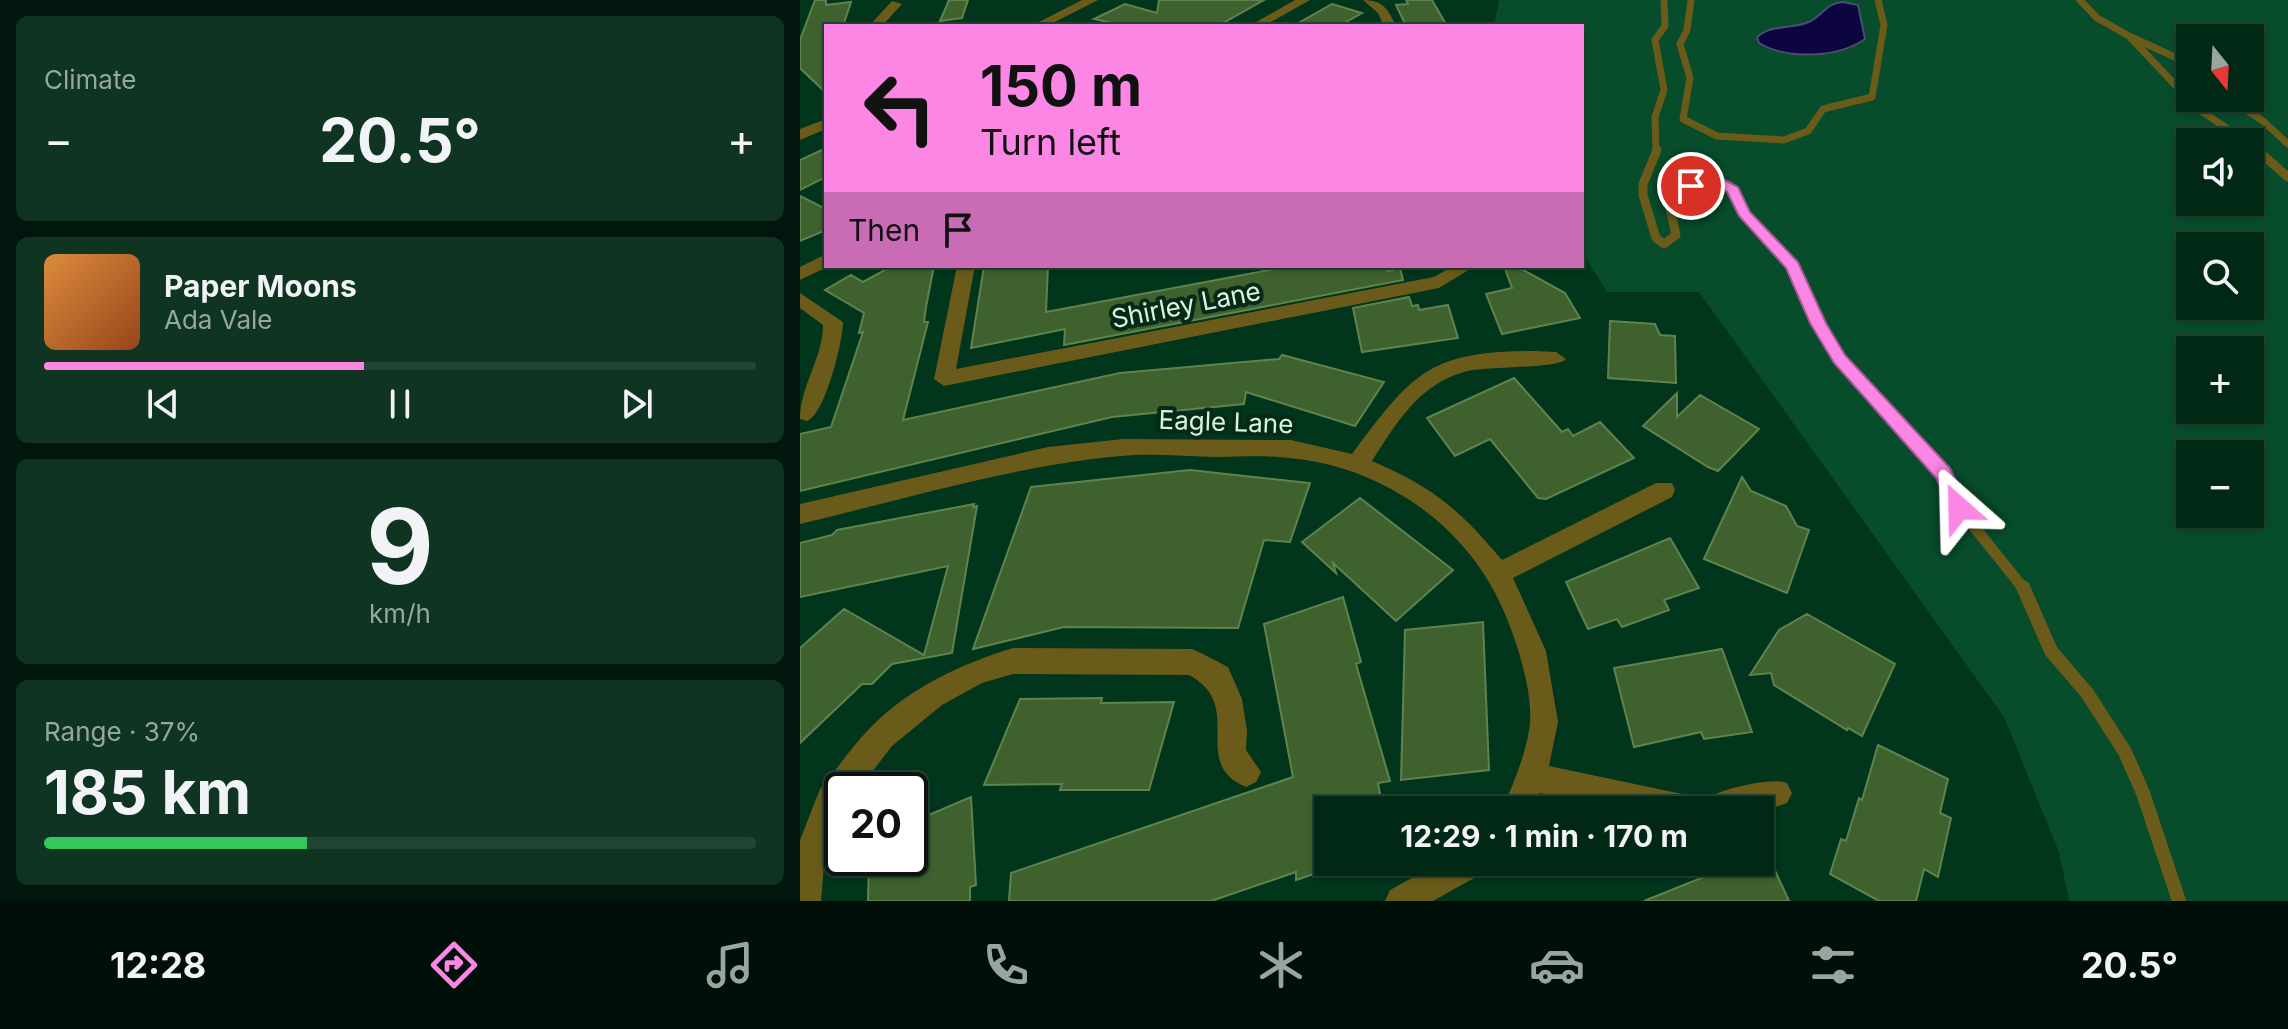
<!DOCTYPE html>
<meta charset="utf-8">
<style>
:root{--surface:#012815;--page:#0f3422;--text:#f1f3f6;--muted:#96a6a0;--line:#234434;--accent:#fc86e3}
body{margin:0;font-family:Inter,sans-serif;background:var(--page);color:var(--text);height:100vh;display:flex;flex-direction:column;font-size:30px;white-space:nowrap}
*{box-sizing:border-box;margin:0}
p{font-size:26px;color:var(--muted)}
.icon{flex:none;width:44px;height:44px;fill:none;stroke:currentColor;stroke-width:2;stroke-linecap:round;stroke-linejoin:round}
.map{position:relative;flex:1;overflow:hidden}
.side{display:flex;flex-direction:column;gap:16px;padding:16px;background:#01160c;width:800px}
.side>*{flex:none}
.guide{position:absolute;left:24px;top:24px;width:760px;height:244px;border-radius:0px;box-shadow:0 2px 6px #0004,0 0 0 2px var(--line);background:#fc86e3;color:#111;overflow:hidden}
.needle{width:52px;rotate:162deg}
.tools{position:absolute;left:1376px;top:24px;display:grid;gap:16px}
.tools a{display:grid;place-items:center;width:88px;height:88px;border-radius:0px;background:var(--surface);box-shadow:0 2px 6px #0004,0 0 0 2px var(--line);font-size:40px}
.speed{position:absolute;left:24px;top:772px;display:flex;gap:16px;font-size:40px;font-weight:700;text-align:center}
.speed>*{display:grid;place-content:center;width:104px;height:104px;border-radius:50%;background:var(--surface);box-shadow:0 2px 6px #0004,0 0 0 2px var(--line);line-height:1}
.speed .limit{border:4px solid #111;border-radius:12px;background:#fff;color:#111}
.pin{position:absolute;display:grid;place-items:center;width:68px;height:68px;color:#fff;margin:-34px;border:4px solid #fff;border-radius:50%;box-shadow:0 2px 8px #0007}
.me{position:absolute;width:88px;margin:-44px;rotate:335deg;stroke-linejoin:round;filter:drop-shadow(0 0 6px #0008)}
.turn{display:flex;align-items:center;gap:28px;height:168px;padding:0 24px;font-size:36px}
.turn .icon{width:104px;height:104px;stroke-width:2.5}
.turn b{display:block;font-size:56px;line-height:68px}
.then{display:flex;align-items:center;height:76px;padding:0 24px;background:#0003;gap:16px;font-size:30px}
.big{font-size:60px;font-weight:700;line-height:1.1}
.side .tile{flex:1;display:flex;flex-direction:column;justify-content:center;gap:12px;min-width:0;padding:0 28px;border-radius:12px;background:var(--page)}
.side .dial{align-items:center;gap:0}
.dial b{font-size:104px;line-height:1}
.song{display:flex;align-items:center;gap:24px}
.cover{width:96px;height:96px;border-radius:12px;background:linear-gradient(135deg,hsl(30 70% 55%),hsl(20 70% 35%))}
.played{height:8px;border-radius:4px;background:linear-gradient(90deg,var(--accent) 45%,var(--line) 45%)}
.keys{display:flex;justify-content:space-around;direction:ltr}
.heat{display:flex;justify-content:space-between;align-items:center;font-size:44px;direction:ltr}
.charge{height:12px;border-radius:6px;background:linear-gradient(90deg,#34c759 37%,var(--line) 0)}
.trip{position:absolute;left:514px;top:796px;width:460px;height:80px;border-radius:0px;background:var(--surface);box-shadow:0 2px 6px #0004,0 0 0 2px var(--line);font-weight:700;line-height:80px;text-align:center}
.tab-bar{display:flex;height:128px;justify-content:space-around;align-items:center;background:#001008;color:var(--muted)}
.tab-bar .icon{width:56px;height:56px}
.tab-bar .selected{color:var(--accent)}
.tab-bar b{font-size:36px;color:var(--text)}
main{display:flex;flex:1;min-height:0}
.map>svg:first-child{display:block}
.green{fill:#074c2b;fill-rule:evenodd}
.water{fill:#0c053f;stroke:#494d6f;stroke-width:2}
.building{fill:#3f612d;stroke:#5f834e;stroke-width:2}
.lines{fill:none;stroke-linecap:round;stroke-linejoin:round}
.lane-far3{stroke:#6a5b1a;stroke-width:7}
.lane-far2{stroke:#6a5b1a;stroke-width:9}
.lane-far1{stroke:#6a5b1a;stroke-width:11}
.lane{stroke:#6a5b1a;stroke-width:14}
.street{fill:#6a5b1a;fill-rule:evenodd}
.route{fill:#fc86e3;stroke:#a45794;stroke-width:2}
.labels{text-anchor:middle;stroke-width:8;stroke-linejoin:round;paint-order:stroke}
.street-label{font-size:26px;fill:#d6f5e0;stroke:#072917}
</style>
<main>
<section class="side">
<div class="tile"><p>Climate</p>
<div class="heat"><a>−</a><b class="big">20.5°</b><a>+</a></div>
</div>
<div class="tile">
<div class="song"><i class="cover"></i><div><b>Paper Moons</b><p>Ada Vale</p></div></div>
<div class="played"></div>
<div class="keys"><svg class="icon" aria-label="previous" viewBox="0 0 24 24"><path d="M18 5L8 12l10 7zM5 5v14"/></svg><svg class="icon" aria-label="pause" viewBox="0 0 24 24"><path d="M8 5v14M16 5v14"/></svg><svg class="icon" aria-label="next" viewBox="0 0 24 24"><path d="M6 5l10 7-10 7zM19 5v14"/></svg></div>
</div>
<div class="tile dial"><b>9</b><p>km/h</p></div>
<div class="tile"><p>Range · 37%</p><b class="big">185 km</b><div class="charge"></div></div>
</section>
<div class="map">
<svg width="1488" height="901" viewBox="0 0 1488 901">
<rect width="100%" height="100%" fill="#01351c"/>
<path class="green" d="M699 0H1488V901H1269L1259 852 1204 717 899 292H807L782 252V26H694ZM1390 38H1450V98H1390ZM1390 142H1450V202H1390ZM1390 246H1450V306H1390ZM1390 350H1450V410H1390ZM1390 454H1450V514H1390Z"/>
<path class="water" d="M1043 2 1058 5 1065 39C1038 58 987 60 959 43L957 37C973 23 994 30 1011 21 1025 13 1026 3 1043 2Z"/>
<path class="building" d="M15 0H26V5L51 2 43 26H26V93L0 68V40Z
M149 0H168L162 18 140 21Z
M359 0H464L423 23 408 26H325L294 19 325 4 357 13Z
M606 0H632L647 26H606L596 5 608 4Z
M532 4 562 13 539 26H493Z
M26 148V177L0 190V160Z
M0 196 26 209V230L0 241Z
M92 266H134L126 307 124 322H128L103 420 320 373 479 359 482 355 584 382 555 426 446 392 444 404 312 417 0 491V434L31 427 63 332 59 333 64 313 25 290 51 275 63 282Z
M184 266H248L246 312 490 266H586L588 271 600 268 603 280 264 345 265 329 171 348Z
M704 266H716L765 293 780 318 702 334 686 294 712 288Z
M609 297 612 306 618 305 619 310 648 305 658 338 562 352 553 308Z
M810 321 855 324 860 335 875 336 876 383 808 378Z
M714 378 762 432 768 429 773 436 800 422 834 458 746 499 738 498 690 439 655 456 627 418Z
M877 393V417L900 395 959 429 918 471 908 467 843 426Z
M390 470 510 483 490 542 464 540 438 628 264 627 173 649 231 487Z
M942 477 951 491 986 506 997 526 1009 530 987 593 904 559Z
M560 498 653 570 596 621 533 563 536 573 502 542Z
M174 504 173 507 177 506 152 653 92 664 72 684H62L0 743V648L44 609 124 655 148 566 0 597V543L32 535 37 530Z
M870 538 899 588 864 600 869 610 822 627 817 619 788 629 766 582Z
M543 597 561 662 556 664 590 781 578 783 583 810H528V869L496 880V872L411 901H209L211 873 493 777 464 624Z
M1007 614 1095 664 1062 736 1048 728 1047 730 974 685 971 673 950 675 979 630Z
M683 622 689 770 601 780 605 630Z
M922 649 952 732 904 739 901 732 834 747 814 668Z
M302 698 301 703 374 702 349 790H260L262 784 184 785 220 699Z
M1078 745 1148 779 1140 813 1151 818 1138 877 1124 869 1116 901H1079L1030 874 1041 839 1046 841 1059 798 1062 800Z
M171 797 176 885 170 887V901H68L69 858H110V823Z
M941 862H971L989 901H844Z"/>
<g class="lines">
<path class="lane-far3" d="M891 0 887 30 880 44 890 78 883 119 917 136 984 140 1008 131 1023 109 1072 97 1084 25 1078 0
M1280 0 1297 18 1329 36
M1390 64 1329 36 1397 108 1447 142
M1428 98 1463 121 1488 144
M1450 144 1459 152
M856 152 855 117 864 90 855 40 865 26 864 0"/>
<path class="lane-far2" d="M857 150 843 184V195L856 238 864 244 876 235 868 199 897 184 929 185 944 213 993 266 1031 344
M1457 150 1488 177"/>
<path class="lane-far1" d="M1030 342 1040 359 1143 473 1159 508 1224 589"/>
<path class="lane" d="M1223 587 1251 651 1287 693 1325 752 1343 793 1379 901"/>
<path class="street" d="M282 0H298L247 26H231Z
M495 0H510L464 26H449Z
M563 0C583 0 588 9 596 26H584L578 13Z
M92 1 102 4 82 26H69Z
M26 119V129L0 140V129Z
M26 254 29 266 0 280V267Z
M157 266H175L156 369 634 277 653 266H675L639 288 144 386 134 379Z
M0 293 43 322C43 341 25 415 7 421L0 419C0 386 23 358 23 325L0 308Z
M736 351 756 352 766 359C759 369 683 366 664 372 618 385 596 424 572 461 634 488 658 508 702 560L856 483H872L875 490 872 497 713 578 746 651 758 722 749 766 887 795 900 804C908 791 973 776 987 783L992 793 987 803 960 812 817 810 740 793 732 810H702C714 782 726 754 730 724 733 686 712 624 694 591 654 516 573 465 489 458 465 455 440 457 416 457 385 456 351 453 320 456 212 466 105 499 0 524V504L248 447 323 439 491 440 552 454C613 373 628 351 736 351Z
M213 648 392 649 401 653 428 667 442 699 447 731 446 750 461 772 456 782 446 787C388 763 447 706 389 675L213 674 182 683 142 705 92 746 58 790H42V810L25 853 21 901H0V840L20 789C37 769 53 745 72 726 111 687 161 664 213 648Z
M641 862H688L683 873 633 901H585L590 890Z"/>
</g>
<path class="route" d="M919 177 938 187 950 212 998 262 1026 323 1045 355 1150 468 1169 508 1166 514H1153L1136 478 1034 363 1010 323 986 268 939 216 927 192 917 186 891 190 885 186Z"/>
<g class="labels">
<g class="street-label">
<text transform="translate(386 305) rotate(-11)" y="9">Shirley Lane</text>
<text transform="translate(426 422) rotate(2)" y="9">Eagle Lane</text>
</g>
</g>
</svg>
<div class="tools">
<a><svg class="needle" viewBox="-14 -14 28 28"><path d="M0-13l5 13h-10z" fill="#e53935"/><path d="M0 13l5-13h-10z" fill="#96a6a0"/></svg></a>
<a><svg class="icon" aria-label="sound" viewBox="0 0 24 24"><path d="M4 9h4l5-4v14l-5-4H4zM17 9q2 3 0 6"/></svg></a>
<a><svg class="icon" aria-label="search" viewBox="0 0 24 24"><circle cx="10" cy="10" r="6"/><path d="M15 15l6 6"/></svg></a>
<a>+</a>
<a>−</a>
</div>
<div class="speed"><div class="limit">20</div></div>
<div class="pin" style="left:891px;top:186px;background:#d93025"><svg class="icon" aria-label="arrive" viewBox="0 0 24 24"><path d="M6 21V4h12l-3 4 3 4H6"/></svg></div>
<svg class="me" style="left:1159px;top:508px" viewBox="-20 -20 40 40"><path d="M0-17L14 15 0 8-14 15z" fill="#fc86e3" stroke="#fff" stroke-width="4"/></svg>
<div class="trip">12:29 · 1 min · 170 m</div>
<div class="guide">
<div class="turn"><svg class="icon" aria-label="left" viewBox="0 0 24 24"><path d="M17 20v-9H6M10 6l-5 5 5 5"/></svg><div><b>150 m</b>Turn left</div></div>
<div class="then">Then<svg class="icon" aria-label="arrive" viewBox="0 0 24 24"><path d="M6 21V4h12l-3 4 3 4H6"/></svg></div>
</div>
</div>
</main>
<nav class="tab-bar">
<b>12:28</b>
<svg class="icon selected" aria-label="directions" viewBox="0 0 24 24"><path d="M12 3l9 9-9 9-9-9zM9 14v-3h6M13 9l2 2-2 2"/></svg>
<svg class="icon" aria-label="music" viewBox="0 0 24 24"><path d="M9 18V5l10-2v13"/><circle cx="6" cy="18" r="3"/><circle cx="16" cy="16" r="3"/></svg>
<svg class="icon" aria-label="phone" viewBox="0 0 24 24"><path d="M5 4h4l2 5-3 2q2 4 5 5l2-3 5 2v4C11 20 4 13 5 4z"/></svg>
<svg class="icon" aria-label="climate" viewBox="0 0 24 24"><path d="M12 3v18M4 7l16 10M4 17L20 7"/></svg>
<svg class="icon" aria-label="car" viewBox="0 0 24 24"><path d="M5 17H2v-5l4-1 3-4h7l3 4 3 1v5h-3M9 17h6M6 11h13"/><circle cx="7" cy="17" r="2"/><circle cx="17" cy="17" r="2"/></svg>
<svg class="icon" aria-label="filters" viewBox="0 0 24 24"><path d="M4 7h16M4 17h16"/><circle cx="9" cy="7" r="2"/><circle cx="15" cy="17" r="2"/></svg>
<b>20.5°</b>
</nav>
